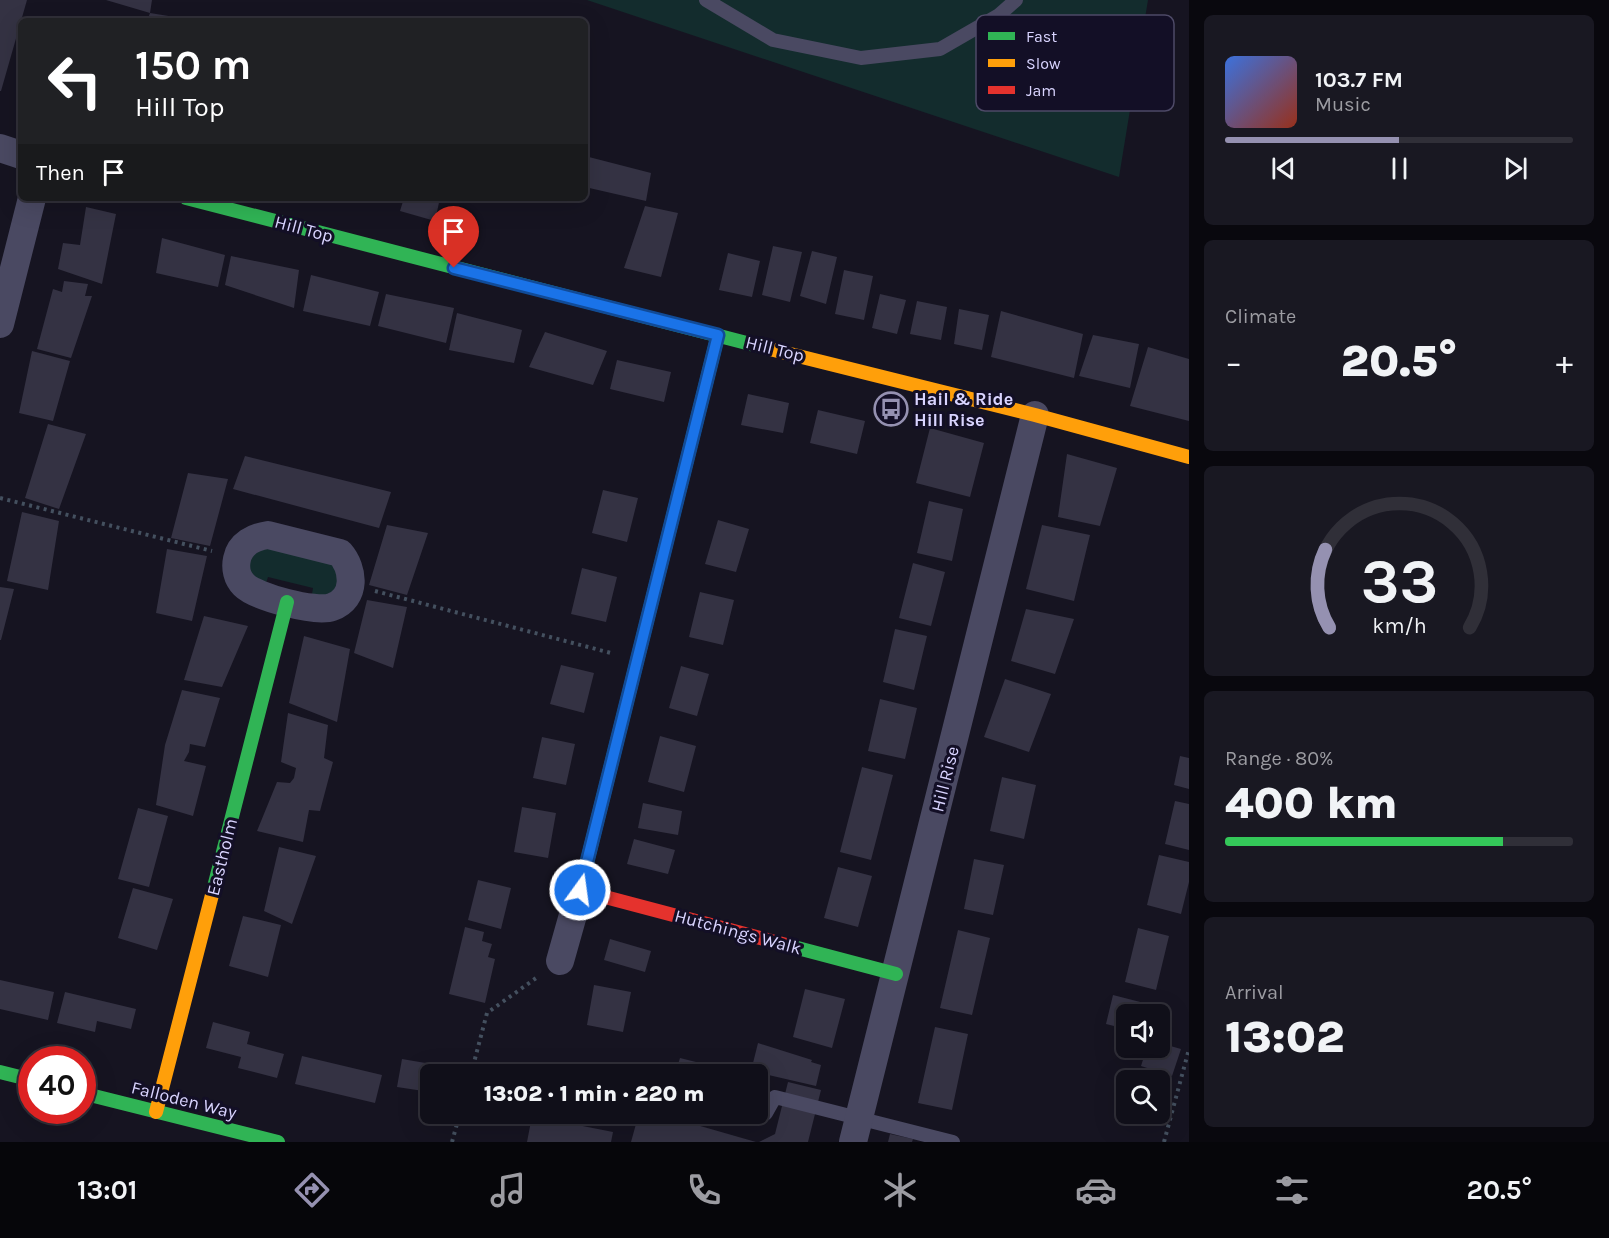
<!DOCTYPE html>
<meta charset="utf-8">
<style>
:root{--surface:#100f19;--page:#191822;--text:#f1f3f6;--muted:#9c9ca2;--line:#302f38;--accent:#9591b1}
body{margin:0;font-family:Karla,sans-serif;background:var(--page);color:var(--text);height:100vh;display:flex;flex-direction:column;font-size:22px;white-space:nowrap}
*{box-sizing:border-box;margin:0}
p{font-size:20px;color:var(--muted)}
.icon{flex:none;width:33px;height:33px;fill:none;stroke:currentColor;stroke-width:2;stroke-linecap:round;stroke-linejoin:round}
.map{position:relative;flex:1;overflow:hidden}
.details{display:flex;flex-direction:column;gap:15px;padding:15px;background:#09080e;width:420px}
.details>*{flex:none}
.guide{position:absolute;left:18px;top:18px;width:570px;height:183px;border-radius:9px;box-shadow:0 6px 24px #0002,0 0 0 2px var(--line);background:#202124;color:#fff;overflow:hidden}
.buttons{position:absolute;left:1116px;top:1004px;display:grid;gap:12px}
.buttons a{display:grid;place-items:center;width:54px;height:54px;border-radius:9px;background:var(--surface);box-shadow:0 6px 24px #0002,0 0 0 2px var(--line);font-size:30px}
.speed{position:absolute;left:18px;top:1046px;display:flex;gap:12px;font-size:30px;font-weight:700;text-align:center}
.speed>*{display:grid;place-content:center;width:78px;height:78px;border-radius:50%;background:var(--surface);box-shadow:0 6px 24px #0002,0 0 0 2px var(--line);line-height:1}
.speed .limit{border:9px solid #d22;background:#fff;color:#111}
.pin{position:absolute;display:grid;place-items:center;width:51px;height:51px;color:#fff;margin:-62px -26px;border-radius:50% 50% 50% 0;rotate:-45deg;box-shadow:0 0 6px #0007}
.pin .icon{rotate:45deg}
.me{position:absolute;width:66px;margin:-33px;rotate:14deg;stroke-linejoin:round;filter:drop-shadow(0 0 4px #0008)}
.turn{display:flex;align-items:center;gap:21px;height:126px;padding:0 18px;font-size:27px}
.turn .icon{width:78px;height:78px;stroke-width:2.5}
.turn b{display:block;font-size:42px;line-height:51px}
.then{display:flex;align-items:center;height:57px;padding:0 18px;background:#0003;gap:12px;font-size:22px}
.big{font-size:45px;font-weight:800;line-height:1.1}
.details .tile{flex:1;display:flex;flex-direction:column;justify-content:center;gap:9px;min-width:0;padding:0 21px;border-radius:9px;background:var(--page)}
.details .dial{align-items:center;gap:0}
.dial svg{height:156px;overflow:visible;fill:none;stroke:var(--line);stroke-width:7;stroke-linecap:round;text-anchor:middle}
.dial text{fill:var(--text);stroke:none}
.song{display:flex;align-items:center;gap:18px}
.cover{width:72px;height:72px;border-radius:9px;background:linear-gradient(135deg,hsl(220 70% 55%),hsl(10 70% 35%))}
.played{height:6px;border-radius:3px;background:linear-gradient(90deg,var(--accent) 50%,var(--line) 50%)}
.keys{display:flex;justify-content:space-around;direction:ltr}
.heat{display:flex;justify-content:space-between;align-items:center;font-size:33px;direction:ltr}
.charge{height:9px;border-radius:4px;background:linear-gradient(90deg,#34c759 80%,var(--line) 0)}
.trip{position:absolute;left:420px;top:1064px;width:348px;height:60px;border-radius:9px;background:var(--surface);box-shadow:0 6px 24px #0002,0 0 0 2px var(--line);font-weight:800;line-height:60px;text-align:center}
.tabs{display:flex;height:96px;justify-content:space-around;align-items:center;background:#06060a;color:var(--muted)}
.tabs .icon{width:42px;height:42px}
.tabs .selected{color:var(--accent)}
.tabs b{font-size:27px;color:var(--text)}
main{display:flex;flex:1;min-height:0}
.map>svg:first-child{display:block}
.green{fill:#132c2d}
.building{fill:#343243}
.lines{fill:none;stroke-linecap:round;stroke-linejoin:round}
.path{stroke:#44505f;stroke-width:4;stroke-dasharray:3 4.5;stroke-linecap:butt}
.lane{stroke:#4a4962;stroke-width:14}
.street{stroke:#4a4962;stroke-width:28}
.fast{stroke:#30b455;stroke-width:14}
.slow{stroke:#ff9f0a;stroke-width:14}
.jam{stroke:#e5322d;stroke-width:14}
.route-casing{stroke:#114b97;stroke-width:15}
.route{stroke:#1a73e8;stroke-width:10}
.labels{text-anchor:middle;stroke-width:6;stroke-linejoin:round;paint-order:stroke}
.street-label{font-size:18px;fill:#d9d4ff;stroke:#130f26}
.poi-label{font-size:18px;font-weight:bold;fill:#d9d4ff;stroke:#130f26;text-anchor:start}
.key{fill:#130f26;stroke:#4e4a67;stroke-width:1.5}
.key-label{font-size:16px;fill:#d9d4ff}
</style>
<main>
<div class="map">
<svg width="1189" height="1142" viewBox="0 0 1189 1142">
<rect width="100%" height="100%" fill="#161421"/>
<path class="green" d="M587 0H1148L1119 177Z
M259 544 335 560 341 590 311 600 313 588 268 577 264 589 250 580 245 559Z"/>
<path class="building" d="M0 0H27L1 91H0Z
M106 0H152L150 13Z
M150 13 187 19 186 21H147Z
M585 156 651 173 646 201 585 187Z
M404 198H440L435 221 400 211Z
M645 206 678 213 661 277 624 268Z
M86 207 116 214 102 284 58 269 63 243 80 245Z
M162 238 225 255 218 287 156 273Z
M773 246 802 252 790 302 762 295Z
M812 251 837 257 826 304 800 296Z
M728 253 760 261 752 297 719 290Z
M231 256 299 270 294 308 225 285Z
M844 270 873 276 864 320 835 314Z
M311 275 379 292 370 326 303 311Z
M64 281 88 284 85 296H92L71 358 37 349 53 289 62 292Z
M386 294 454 308 446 343 378 326Z
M880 294 906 300 897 334 872 328Z
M917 301 947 307 941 340 910 334Z
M959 309 989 315 982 350 954 344Z
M1001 311 1083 334 1074 378 991 357Z
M457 313 522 330 514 363 449 350Z
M545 332 607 351 593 385 529 367Z
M1093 335 1139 344 1130 388 1079 376Z
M1148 347 1189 359V421L1130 406Z
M32 351 70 361 53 421 19 413Z
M617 360 671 372 664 402 610 389Z
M748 394 789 403 783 433 741 425Z
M818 410 865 421 857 454 810 443Z
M48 424 86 434 59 509 25 498Z
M930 428 984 443 970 497 916 483Z
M1067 454 1117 468 1100 526 1058 517Z
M245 456 391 492 379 528 233 489Z
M188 473 228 479 210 546 171 538Z
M603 490 638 498 627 542 592 533Z
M929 501 963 509 952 561 917 553Z
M22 512 59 521 48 590 7 581Z
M718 520 749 529 736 572 705 564Z
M387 525 428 533 407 595 369 585Z
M1042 525 1090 535 1074 601 1026 589Z
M167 549 207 556 192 621 156 613Z
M913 563 945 572 931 626 899 618Z
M582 568 617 577 606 622 571 614Z
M0 587 14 589 1 640H0Z
M700 592 734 600 723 645 689 637Z
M367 600 407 607 393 668 354 653Z
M1026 609 1074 619 1055 674 1011 661Z
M204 616 248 626 222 687 184 680Z
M895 629 927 636 914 690 883 682Z
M304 636 350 649 337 722 289 703Z
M561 665 594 673 584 713 550 704Z
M681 666 709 674 697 716 669 708Z
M1005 679 1051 694 1029 752 984 737Z
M182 690 220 698 205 747 190 744 189 752 184 761 206 766 193 816 156 805 165 745Z
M880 699 917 708 905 759 868 751Z
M288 713 328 725 324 758 333 762 320 811 309 810 303 842 257 831 277 782 290 783 294 778 296 768 281 762Z
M660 736 696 746 684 792 648 782Z
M542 737 575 744 566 785 533 778Z
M1180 756 1189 758V789L1174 785Z
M862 767 893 775 871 860 840 852Z
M1002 777 1036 785 1024 839 990 831Z
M1175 801 1189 804V850L1165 844Z
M643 803 682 811 678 835 638 828Z
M522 807 556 813 548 858 514 852Z
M138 808 168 816 149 887 118 879Z
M634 839 675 850 668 874 627 864Z
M279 847 316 856 292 924 264 911Z
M1159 855 1189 862V882L1181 914 1147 905Z
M974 859 1004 865 993 915 964 909Z
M838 867 872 876 858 927 824 918Z
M478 880 511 888 501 929 468 920Z
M133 888 173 899 157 950 118 938Z
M243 916 281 925 268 977 229 966Z
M465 927 484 932 482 941 492 944 488 957 495 959 485 1003 449 994Z
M1138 928 1169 936 1156 990 1125 982Z
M958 930 990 938 972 1015 940 1008Z
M610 939 651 951 645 972 604 960Z
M0 980 54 992 48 1020 0 1009Z
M594 985 631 992 623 1032 587 1025Z
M805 989 845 999 832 1048 793 1037Z
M65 992 136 1009 131 1029 97 1021 95 1032 57 1023Z
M1113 995 1148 1004 1145 1014H1126V1029L1106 1024Z
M213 1022 250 1032 247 1044 284 1054 277 1078 238 1068 241 1057 206 1048Z
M935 1027 968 1034 952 1110 918 1103Z
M758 1043 812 1060 811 1062 821 1065 816 1086 751 1071Z
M1160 1043 1181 1049 1172 1076 1141 1066 1147 1047H1160Z
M302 1056 382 1075 375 1103 295 1084Z
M680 1058 740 1073V1074H675Z
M402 1059 455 1068 454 1074H430V1092L397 1087Z
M758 1077 766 1080 760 1100 758 1099Z
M788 1082 821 1090 808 1142H759L775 1134Z
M639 1113H655L756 1142H631Z
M532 1116 613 1132 611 1142H527Z
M890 1134 913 1139 912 1142H888Z"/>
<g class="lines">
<path class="path" d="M0 498 212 551
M375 591 611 653
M471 1074 487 1013 539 976
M452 1142 460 1113
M1164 1142 1189 1049"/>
<path class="lane" d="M706 0 773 40 861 58 940 49 999 15 1016 0
M758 1111 766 1113 775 1097 953 1142"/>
<path class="street" d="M0 148 21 155
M0 324 32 198
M268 535 340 553C354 569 357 598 332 607 316 613 256 597 244 585 237 578 235 568 237 559 240 544 254 537 268 535Z
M560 961 580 890
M853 1142 1035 415"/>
<path class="fast" d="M186 198 762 347
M213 891 287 602
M590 893 580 890 718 335
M790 946 896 974
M0 1072 32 1080
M82 1093 278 1142"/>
<path class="slow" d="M762 347 1035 415 1189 457
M156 1112 213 891"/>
<path class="jam" d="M590 893 790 946"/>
</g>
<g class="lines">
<defs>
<path id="route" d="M454 268 718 335 580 890"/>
</defs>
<use href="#route" class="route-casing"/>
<use href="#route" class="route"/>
</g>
<defs>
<symbol id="bus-ring" viewBox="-11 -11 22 22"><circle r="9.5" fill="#130f26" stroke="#9591b1" stroke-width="1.5"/><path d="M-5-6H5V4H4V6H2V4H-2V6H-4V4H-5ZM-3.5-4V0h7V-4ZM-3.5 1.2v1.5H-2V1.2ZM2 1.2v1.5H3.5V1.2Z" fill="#9591b1"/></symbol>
</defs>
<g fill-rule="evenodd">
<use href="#bus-ring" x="872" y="390" width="38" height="38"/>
</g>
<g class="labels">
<g class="street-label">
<text transform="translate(304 229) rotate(15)" y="6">Hill Top</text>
<text transform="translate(775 349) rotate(14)" y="6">Hill Top</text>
<text transform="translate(945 779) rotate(-76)" y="6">Hill Rise</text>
<text transform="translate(222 857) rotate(-76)" y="6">Eastholm</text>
<text transform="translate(738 932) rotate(15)" y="6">Hutchings Walk</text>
<text transform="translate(184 1100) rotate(14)" y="6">Falloden Way</text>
</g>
<g class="poi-label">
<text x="914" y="405">Hail &amp; Ride<tspan x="914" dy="21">Hill Rise</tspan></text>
</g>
</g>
<rect x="976" y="15" width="198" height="96" rx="9" class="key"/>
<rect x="988" y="32" width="27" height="8" fill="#30b455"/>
<rect x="988" y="59" width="27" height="8" fill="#ff9f0a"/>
<rect x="988" y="86" width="27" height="8" fill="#e5322d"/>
<g class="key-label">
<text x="1026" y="42">Fast</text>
<text x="1026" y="69">Slow</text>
<text x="1026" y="96">Jam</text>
</g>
</svg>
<div class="buttons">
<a><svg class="icon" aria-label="sound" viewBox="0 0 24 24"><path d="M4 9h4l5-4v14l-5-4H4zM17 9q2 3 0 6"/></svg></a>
<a><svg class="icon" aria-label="search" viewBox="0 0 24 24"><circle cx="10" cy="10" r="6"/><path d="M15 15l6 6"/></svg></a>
</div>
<div class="speed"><div class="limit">40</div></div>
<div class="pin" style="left:454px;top:268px;background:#d93025"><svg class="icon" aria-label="arrive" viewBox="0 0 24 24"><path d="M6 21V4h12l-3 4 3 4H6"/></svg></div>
<svg class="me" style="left:580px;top:890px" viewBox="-20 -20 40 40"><circle r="17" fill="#1a73e8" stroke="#fff" stroke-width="3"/><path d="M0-11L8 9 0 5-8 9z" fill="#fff"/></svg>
<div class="trip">13:02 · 1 min · 220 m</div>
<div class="guide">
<div class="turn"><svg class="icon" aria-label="left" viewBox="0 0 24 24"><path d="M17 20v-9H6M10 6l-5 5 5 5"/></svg><div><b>150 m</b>Hill Top</div></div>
<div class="then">Then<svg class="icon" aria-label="arrive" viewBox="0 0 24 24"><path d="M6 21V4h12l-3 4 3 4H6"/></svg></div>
</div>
</div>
<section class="details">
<div class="tile">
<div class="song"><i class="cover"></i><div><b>103.7 FM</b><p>Music</p></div></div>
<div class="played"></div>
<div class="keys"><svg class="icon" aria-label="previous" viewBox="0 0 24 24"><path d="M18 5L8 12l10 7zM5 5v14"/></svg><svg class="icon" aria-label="pause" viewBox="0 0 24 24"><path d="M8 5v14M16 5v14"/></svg><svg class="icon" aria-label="next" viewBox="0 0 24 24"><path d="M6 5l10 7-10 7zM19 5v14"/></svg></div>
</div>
<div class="tile"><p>Climate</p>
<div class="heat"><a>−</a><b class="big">20.5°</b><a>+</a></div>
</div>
<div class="tile dial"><svg viewBox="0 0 100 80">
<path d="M14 69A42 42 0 1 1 86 69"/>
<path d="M14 69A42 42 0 0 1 12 29" stroke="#9591b1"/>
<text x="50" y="56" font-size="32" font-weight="700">33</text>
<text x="50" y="72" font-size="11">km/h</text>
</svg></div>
<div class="tile"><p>Range · 80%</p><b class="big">400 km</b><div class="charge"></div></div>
<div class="tile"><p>Arrival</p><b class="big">13:02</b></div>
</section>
</main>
<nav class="tabs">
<b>13:01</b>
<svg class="icon selected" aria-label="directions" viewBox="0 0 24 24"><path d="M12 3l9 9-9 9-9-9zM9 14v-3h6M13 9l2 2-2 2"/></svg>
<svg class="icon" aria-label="music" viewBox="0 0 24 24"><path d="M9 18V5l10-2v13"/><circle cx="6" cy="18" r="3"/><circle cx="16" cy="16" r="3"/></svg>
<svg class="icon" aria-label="phone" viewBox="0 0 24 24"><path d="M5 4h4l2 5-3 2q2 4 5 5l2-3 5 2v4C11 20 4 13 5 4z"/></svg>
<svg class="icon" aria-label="climate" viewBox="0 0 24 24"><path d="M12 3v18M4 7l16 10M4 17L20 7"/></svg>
<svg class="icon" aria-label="car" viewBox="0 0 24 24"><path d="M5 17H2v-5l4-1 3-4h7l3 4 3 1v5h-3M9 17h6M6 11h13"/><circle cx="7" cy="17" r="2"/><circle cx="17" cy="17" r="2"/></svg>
<svg class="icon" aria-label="filters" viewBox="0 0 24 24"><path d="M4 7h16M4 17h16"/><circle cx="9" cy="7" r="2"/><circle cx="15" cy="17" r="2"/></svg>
<b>20.5°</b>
</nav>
